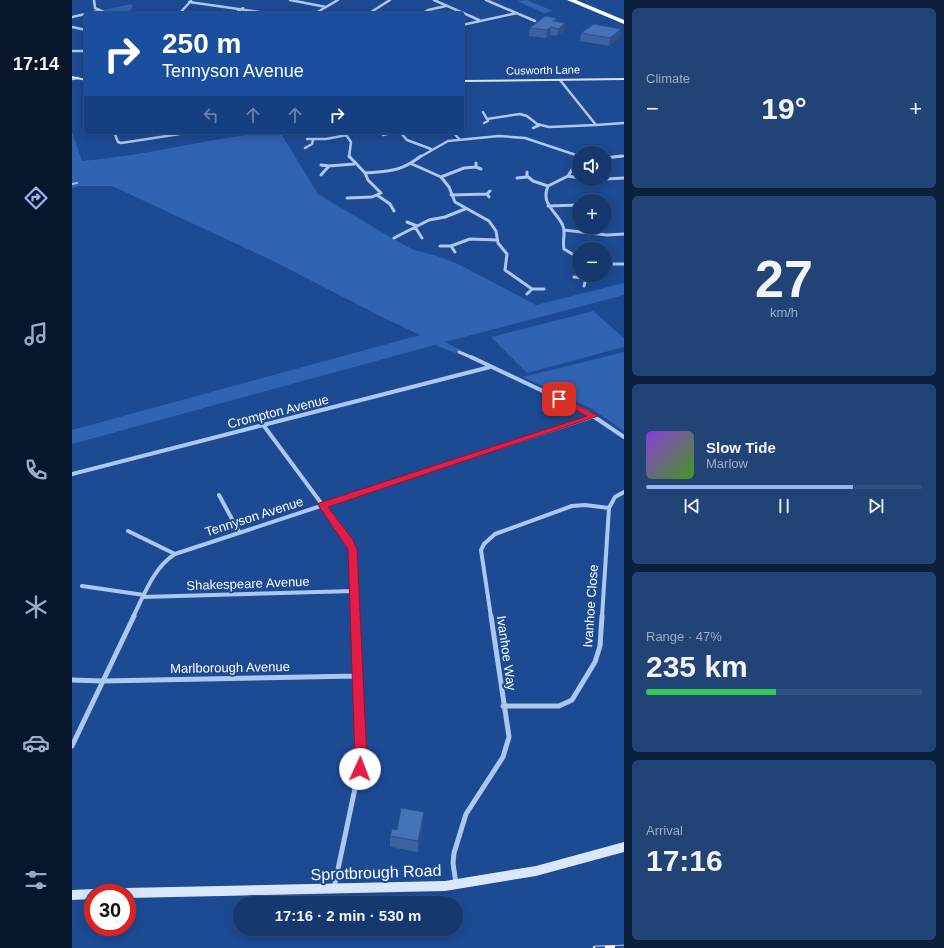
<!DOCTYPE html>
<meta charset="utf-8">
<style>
:root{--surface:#15386e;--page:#224376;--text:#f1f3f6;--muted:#9dacc2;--line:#345281;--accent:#95b2f1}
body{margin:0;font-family:Helvetica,sans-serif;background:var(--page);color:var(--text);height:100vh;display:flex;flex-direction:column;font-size:15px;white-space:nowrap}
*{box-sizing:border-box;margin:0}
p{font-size:13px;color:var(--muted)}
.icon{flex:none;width:22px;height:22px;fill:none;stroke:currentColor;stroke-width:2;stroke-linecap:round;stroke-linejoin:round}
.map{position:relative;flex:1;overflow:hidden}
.side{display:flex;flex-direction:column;gap:8px;padding:8px;background:#0c1f3c;width:320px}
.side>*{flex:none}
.guide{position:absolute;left:12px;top:12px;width:380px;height:122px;border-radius:4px;box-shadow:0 2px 10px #0003,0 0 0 1px var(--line);background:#1a4fa0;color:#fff;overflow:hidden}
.controls{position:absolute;left:500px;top:146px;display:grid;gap:8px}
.controls a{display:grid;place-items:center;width:40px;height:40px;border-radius:50%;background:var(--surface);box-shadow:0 2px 10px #0003,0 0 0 1px var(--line);font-size:20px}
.speed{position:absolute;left:12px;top:884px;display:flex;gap:8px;font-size:20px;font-weight:700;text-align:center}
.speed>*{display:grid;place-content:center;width:52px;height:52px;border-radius:50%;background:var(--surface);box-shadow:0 2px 10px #0003,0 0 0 1px var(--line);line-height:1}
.speed .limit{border:6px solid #d22;background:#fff;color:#111}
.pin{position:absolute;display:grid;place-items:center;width:34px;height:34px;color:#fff;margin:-17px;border-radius:8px;box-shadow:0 2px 6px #0006}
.me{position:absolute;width:44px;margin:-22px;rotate:2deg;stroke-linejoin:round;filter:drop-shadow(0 0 3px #0008)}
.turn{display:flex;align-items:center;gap:14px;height:84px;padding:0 12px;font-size:18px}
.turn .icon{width:52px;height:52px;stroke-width:2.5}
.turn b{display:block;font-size:28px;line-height:34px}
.lanes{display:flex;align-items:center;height:38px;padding:0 12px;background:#0003;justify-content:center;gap:20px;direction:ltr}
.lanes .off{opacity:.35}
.big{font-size:30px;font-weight:800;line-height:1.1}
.side .card{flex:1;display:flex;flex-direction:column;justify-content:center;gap:6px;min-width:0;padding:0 14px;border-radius:6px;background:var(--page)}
.side .dial{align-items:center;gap:0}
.dial b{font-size:52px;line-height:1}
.song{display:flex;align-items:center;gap:12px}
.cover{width:48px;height:48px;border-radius:6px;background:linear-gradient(135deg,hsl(270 70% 55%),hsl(100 70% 35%))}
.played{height:4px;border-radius:2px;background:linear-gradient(90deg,var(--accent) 75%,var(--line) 75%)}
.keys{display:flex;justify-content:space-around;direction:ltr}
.heat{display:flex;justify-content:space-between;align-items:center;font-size:22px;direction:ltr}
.charge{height:6px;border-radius:3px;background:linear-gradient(90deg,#34c759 47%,var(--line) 0)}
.trip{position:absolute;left:161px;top:896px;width:230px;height:40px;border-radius:20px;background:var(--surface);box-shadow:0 2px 10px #0003,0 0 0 1px var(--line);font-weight:800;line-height:40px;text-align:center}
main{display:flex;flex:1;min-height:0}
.menu{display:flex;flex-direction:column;width:72px;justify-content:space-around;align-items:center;background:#08162c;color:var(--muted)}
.menu .icon{width:28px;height:28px}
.menu .on{color:var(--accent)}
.menu b{font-size:18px;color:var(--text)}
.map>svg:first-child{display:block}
.green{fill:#3063b1}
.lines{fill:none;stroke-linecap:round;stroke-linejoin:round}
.stream{stroke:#a0c2f1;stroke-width:2}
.street-far3{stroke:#adc8ef;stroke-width:2.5}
.street-far2{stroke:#adc8ef;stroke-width:3}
.street-far1{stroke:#adc8ef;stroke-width:4}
.street{stroke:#adc8ef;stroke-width:5}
.secondary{fill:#dae7fb;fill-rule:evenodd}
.highway{fill:#fff;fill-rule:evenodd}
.rail-casing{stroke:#fff;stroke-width:4.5}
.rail{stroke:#1c4a93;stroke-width:3;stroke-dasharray:10;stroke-linecap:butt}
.wall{fill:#3a63a0}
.shaded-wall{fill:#305082}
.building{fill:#4473ba;stroke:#305082}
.route{fill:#e11d48;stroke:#92132f}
.labels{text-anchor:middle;stroke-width:4;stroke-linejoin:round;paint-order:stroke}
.far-street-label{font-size:11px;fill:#fff;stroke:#1c4a93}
.street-label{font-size:13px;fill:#fff;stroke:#1c4a93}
.near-street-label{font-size:16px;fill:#fff;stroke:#1c4a93}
</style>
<main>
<nav class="menu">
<b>17:14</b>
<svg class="icon on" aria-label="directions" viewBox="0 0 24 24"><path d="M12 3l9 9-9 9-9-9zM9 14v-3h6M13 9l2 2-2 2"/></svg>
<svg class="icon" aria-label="music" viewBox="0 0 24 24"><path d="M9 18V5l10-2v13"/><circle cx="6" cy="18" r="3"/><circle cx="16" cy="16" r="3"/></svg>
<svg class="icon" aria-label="phone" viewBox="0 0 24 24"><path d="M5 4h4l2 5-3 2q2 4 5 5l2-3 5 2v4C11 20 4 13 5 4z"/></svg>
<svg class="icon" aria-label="climate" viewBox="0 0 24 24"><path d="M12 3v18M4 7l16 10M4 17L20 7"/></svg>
<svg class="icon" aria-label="car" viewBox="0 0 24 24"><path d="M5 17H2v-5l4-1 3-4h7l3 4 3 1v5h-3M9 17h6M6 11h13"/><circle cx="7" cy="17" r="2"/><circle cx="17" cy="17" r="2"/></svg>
<svg class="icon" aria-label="filters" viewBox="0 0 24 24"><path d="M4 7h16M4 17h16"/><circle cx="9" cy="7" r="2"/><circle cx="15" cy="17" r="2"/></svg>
</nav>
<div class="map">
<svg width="552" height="948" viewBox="0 0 552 948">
<rect width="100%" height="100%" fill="#1c4a93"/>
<path class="green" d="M455 0 481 11 472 13 445 1Z
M59 4 61 6 56 14H36L27 11Z
M0 132 10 161C77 156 142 136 208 132L246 194 323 240 342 250 365 256 386 264 464 305 552 283V295L373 342 389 350 384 353 363 345 0 444V430L348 335 312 318 201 261 40 186H6L0 188Z
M521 311 552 338V347L455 373 419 337Z
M552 352V431L520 409 451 377Z"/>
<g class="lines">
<path class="stream" d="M0 184 5 183"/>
<path class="street-far3" d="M22 0 23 8 36 14
M218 0 254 7
M362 0 407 20
M414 0 463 21
M117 2 201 14
M107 14 119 1
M162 14 171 8
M242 14 266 0
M296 14 318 0
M350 14 356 10 374 6
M0 17 26 11
M390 25 445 13
M0 27 14 30
M0 51H14
M0 79 6 78
M488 80 524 125 552 123
M411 112 416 121 412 123
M415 119 448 114 455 116 465 124 477 127 524 125
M461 128 468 125
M42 132 46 142 49 143 121 132
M272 132 279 142 277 157
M328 132 335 140 359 149
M381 132 387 139
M311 135 323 132
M235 139H254L275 135
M233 148 240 144 241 140
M348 157 376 141 427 136 453 138 507 156
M541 157 552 156"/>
<path class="street-far2" d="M277 156 293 173C318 171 328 172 349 156
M507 158 496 176 476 186C468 205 485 211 491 226 494 233 490 242 492 249L507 258
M533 158 550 156
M404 163V167L409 169
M340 164 369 177 377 187 383 202 417 221 424 231 426 243 435 254 433 270 460 289
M249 165 257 166 249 175
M257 166 282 164
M455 172V176L461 181 476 186
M496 176 507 178
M369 177 392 168 404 167
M445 178 455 177
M513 179H532
M533 179 552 178
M305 195 318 204 322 211
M379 195 415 194
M417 197 415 194 418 191
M275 198 300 197 309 193 296 180 293 173
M476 206 507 205
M335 222 345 226
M343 227 350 238
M492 230 535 235 552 234
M322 238 357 220 373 217 393 209
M368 246H379L398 239 425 240
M379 246 383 252
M533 264H552
M502 277 513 278
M512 286 515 275
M455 294 460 289H472
M387 352 401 358"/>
<path class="street-far1" d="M399 357 515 412 552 437
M192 426 278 542 280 549 283 617
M0 474 418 367
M147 495 167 532
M56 531 103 554
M10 586 72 595
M71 597 282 591
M61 617C72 595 82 567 103 554L522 416
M419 617 409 550 412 544 423 534 500 506 513 505 537 508
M530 617 537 508 543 497 552 492"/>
<path class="street" d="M0 680 31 681 285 676
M431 706H487L500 700 523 662 528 646 530 616
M0 746 62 616
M384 884 381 863 382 853 394 814 431 757 437 737 419 616
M262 888 289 760 283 616"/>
<path class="secondary" d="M0 76 14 79V81L0 78Z
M552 78V80L390 82V80Z
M552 842V852L464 876 373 891 55 898V893H47L49 890 53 888 373 881 464 866Z
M21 889 25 891 26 893H21V899L0 900V890Z"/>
<path class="highway" d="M495 0H504L552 20V24Z"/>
<defs>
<path id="rail" d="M523 948 552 947"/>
</defs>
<use href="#rail" class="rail-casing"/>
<use href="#rail" class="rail"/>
</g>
<path class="wall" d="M484 18V21L493 23 492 31 485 36 478 35 474 38 457 36 458 28Z
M549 29 548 37 537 46 508 41 509 33Z
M351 824 346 852 318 847V836L325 830Z"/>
<path class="shaded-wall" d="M493 23 492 31 485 36 486 29Z
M479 27 478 35 474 38 475 30Z
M549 29 548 37 537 46 538 38Z
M352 812 351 824 346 852V841Z"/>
<path class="building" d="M473 16 484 18 481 21 493 23 486 29 479 27 475 30 458 28Z
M522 24 549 29 538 38 509 33Z
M329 808 352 812 346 841 318 836 320 829 325 830Z"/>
<path class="route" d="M487 396 526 416 256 507 281 540 285 549 295 760 292 772H284L282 769 283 760 276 549 246 505 247 503 515 416 484 400V397Z"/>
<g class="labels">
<g class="far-street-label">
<text transform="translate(471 70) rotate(-1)" y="4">Cusworth Lane</text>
</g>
<g class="street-label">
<text transform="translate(206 411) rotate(-14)" y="5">Crompton Avenue</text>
<text transform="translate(182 516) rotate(-18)" y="5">Tennyson Avenue</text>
<text transform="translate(176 583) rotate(-2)" y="5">Shakespeare Avenue</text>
<text transform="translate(518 606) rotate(-86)" y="5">Ivanhoe Close</text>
<text transform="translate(435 653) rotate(82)" y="5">Ivanhoe Way</text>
<text transform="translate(158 667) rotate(-1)" y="5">Marlborough Avenue</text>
</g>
<g class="near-street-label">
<text transform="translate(304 872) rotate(-2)" y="6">Sprotbrough Road</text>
</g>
</g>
</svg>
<div class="controls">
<a><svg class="icon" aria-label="sound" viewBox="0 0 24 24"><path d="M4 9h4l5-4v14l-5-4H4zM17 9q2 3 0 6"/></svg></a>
<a>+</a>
<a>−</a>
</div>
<div class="speed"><div class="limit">30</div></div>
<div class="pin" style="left:487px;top:399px;background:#d93025"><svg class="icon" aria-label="arrive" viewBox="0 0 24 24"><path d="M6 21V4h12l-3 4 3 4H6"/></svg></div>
<svg class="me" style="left:288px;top:769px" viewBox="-20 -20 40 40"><circle r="19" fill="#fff"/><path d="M0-13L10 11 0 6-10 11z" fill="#e11d48"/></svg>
<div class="trip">17:16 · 2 min · 530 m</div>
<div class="guide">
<div class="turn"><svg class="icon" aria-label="right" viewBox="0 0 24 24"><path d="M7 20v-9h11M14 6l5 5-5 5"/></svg><div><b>250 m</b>Tennyson Avenue</div></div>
<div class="lanes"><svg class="icon off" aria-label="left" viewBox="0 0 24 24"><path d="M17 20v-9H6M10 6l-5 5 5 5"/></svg><svg class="icon off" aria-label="ahead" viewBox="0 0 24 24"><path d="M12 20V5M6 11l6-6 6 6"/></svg><svg class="icon off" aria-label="ahead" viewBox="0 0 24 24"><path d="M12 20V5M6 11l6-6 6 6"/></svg><svg class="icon" aria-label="right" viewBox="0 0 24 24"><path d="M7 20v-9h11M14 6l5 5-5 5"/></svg></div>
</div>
</div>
<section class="side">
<div class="card"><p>Climate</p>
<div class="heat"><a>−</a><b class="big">19°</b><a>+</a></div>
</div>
<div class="card dial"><b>27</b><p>km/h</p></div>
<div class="card">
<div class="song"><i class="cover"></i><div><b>Slow Tide</b><p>Marlow</p></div></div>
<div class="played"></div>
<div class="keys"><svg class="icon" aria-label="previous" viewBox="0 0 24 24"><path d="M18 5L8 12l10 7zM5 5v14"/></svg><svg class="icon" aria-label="pause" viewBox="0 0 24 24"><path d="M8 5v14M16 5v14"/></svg><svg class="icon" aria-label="next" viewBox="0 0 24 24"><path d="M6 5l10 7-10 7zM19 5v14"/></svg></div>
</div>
<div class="card"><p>Range · 47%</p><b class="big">235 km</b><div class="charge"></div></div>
<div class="card"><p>Arrival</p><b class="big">17:16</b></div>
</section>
</main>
